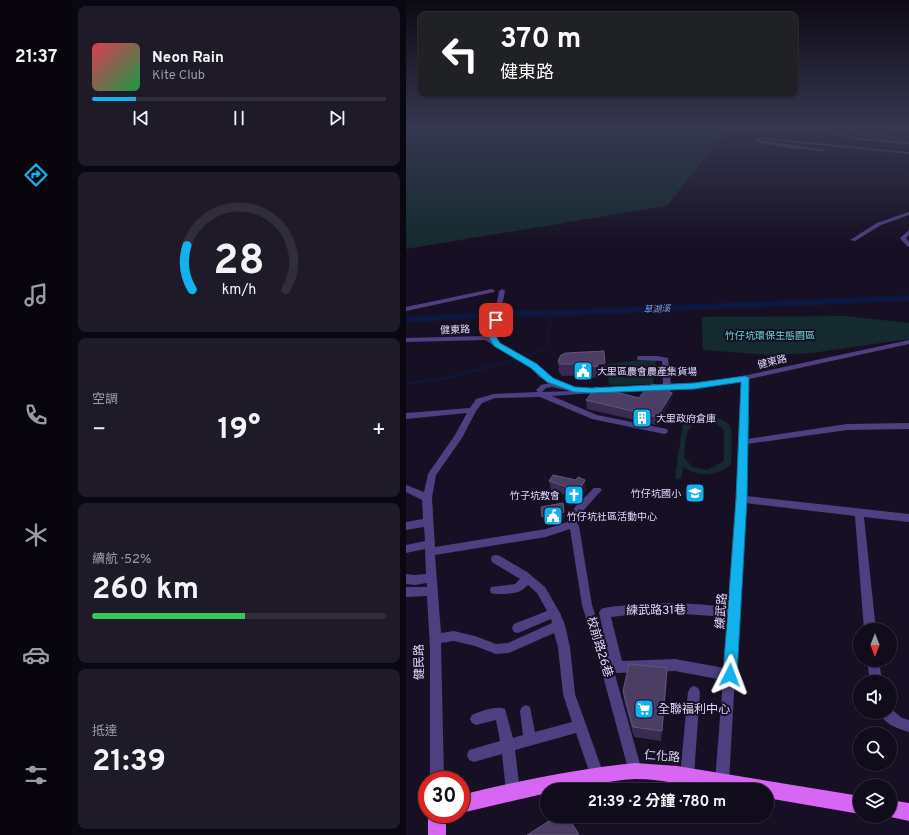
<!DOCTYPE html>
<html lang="zh-TW">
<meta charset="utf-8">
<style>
:root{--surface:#110c1b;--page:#1e1a28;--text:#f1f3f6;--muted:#9c9ba3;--line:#302c3a;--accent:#11b2ee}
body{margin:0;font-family:Overpass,"Noto Sans TC",sans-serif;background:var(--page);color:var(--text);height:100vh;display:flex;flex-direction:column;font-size:15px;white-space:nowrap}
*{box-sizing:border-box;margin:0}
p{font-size:13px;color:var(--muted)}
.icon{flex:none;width:22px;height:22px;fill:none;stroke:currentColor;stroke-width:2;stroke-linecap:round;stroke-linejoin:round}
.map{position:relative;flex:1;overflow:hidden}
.drawer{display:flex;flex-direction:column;gap:6px;padding:6px;background:#09070f;width:334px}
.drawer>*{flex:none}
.top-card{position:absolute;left:12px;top:12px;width:380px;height:84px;border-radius:8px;box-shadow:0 1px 3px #0004,0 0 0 1px var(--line);background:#202124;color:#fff;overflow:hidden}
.needle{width:26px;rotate:180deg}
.fabs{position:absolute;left:447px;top:623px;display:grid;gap:8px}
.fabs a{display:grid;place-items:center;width:44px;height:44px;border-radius:50%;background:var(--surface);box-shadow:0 1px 3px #0004,0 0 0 1px var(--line);font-size:20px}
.speed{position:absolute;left:12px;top:771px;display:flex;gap:8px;font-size:20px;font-weight:700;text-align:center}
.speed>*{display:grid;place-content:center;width:52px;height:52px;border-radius:50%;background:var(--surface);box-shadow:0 1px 3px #0004,0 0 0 1px var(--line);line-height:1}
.speed .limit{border:6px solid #d22;background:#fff;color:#111}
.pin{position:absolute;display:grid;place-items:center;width:34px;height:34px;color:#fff;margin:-17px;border-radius:8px;box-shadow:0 2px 6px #0006}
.me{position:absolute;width:44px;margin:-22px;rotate:3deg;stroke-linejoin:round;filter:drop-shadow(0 0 3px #0008)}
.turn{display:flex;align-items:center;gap:14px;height:84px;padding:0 16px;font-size:18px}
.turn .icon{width:52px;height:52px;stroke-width:2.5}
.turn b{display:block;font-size:28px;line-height:34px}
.big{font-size:30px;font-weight:700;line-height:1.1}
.drawer .widget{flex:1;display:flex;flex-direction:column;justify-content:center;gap:6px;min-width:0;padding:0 14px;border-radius:8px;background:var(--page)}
.drawer .dial{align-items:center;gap:0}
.dial svg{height:104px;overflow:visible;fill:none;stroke:var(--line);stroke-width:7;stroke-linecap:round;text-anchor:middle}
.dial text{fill:var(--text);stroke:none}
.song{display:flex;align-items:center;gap:12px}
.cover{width:48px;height:48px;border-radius:6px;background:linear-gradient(135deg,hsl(350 70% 55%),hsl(140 70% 35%))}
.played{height:4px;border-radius:2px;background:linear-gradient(90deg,var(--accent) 15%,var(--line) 15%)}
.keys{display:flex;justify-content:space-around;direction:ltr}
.heat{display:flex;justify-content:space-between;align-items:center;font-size:22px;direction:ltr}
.charge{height:6px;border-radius:3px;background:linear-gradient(90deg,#34c759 52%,var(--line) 0)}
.trip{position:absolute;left:134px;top:783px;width:234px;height:40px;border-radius:20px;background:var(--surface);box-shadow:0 1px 3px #0004,0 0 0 1px var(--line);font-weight:700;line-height:40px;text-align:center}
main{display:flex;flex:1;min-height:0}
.dock{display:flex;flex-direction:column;width:72px;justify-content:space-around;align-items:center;background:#07050b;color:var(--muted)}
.dock .icon{width:28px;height:28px}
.dock .selected{color:var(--accent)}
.dock b{font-size:18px;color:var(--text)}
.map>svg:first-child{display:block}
.green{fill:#142a2e;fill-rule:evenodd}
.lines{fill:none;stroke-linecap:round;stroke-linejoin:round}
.stream-far1{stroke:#0e1740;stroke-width:1.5}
.stream{stroke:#0e1740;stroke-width:2}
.river{fill:#0e1740;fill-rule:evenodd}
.minor{fill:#4d3f80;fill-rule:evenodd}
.major{fill:#d866f4;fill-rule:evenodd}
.wall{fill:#392b51}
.shaded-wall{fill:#241837}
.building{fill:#4b3d63;stroke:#62567b}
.route{fill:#11b2ee;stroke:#0b749b}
.labels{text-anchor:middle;stroke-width:4;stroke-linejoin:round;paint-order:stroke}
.far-water-label{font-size:9px;font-style:italic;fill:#6c9ef5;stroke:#171024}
.street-label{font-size:10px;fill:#e1d7fc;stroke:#171024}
.park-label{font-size:10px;fill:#67d8cf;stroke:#171024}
.poi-label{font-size:10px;fill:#e1d7fc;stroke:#171024;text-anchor:start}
.near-street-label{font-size:12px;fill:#e1d7fc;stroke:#171024}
.near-poi-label{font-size:12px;fill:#e1d7fc;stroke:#171024;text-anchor:start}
</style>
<main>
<nav class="dock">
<b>21:37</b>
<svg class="icon selected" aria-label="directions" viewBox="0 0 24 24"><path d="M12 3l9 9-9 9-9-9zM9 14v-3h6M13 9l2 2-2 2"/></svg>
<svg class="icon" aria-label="music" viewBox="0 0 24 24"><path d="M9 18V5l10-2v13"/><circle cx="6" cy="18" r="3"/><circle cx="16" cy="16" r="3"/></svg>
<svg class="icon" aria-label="phone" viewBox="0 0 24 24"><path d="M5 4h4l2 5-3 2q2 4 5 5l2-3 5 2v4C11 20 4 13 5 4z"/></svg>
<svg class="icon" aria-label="climate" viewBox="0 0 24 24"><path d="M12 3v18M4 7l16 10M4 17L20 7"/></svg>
<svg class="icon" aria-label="car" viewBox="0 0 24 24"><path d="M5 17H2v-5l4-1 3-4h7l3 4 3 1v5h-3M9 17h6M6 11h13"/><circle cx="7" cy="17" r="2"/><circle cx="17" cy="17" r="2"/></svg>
<svg class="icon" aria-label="filters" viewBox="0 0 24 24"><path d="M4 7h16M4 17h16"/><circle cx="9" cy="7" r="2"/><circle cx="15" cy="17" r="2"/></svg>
</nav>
<section class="drawer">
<div class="widget">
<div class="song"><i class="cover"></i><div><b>Neon Rain</b><p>Kite Club</p></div></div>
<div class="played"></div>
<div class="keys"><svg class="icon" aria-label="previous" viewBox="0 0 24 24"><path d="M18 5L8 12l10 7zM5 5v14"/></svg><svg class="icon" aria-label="pause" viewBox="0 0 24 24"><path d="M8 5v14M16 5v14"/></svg><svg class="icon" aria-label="next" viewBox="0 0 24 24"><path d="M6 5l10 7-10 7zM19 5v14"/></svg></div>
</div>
<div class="widget dial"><svg viewBox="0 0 100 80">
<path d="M14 69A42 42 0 1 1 86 69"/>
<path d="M14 69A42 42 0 0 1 10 35" stroke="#11b2ee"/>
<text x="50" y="56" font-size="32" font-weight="700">28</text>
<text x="50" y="72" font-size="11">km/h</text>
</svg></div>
<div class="widget"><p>空調</p>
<div class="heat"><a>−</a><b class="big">19°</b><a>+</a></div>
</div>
<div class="widget"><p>續航 · 52%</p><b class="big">260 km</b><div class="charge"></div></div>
<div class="widget"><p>抵達</p><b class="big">21:39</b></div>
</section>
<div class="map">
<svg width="503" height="835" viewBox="0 0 503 835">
<rect width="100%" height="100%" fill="#171024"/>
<path class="green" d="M0 127H323L261 206 0 249Z
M453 130 474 135 503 136V144L445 139Z
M439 316 503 323V339L406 353 363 355 297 350 296 317Z
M237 360H250L247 384 203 385 201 364Z
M278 416H283V420C294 416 320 414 325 429 327 437 325 455 325 464 311 477 292 477 277 467L275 479 269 478ZM293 421H307L318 430V461L301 470 287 467 278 458C280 444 277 427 293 421Z"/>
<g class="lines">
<path class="stream-far1" d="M106 361 136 350 141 341 147 313"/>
<path class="stream" d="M0 384 45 377 108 360"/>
<path class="river" d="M390 127H396L426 139 503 145V149L425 142Z
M503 295V301L135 317 107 316 0 323V317L107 310 135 311Z"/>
<path class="minor" d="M406 127H412L449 138 503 142V144L449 140Z
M352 137 503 152V154L354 139 353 140 419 150 417 151 384 148 349 142Z
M503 212V215L475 225 449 241 444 240 471 223Z
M503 230V235L500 238 503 242V247L501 246 494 238Z
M86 289 89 291 88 292 0 311V307Z
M96 289 99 291 90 335 91 342 131 364 139 373 156 384 174 388 175 390 257 385 256 361 232 360 231 358 232 356H251L262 358 265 385 288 384 323 379 503 340V344L343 379 341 439 441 424 503 423V429L441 430 341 444 340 496 503 514V522L458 517 470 630H458L449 516 339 503 323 781 321 786 316 788 311 786 309 781 317 680 269 671 211 673 208 671 236 771 234 776 229 778 224 776 197 676 176 605 164 529 140 537 29 555 35 633 48 631 69 636 90 644 102 643 146 623 145 619 112 633 108 632 106 628 108 624 141 611 131 593 122 585C119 587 117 590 114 591 109 594 91 595 85 593L84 590 85 587 109 584 114 579 86 562 85 559 86 556 90 555 94 556 121 572 139 587 154 613 159 625 164 647 169 694 198 775 196 780 191 782 186 780 170 733 109 750 114 791 112 796 107 798 102 796 100 791 96 754 68 762 63 760 61 755 63 750 94 741 90 720 70 725 66 723 64 719 66 715C74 711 91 705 99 709L107 738 117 735 114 711 116 707 120 705 124 707 129 732 166 722 157 694 152 647 148 633 103 653 90 654 69 646 48 641 35 643 38 780H24V649L21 596 0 597V587H21V583L9 585 0 584V574L9 575 20 574 19 549 0 553V545L19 541 18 527 0 530V522L17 519 16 500 0 492V485L18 492 22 474 49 435 61 413 0 419V413L64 408 70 399 88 394 132 392 130 390 135 385 144 383 133 377 125 368 79 340 0 342V338L80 336 84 337 93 291ZM335 381 330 499 322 607C289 603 256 602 223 605 214 606 204 606 195 609L193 613 203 657 186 605 173 526 171 523 176 512 194 492 196 490 194 488H188L169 507 161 522 140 529 29 547 26 498 30 475 56 438 70 411 76 403 89 398 134 397 186 419 258 434 261 433 262 431 261 429 191 415 146 396 188 393 288 388ZM146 387 164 391 136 392 140 388ZM263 613 321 617 318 668 269 659 216 661 205 617 231 614Z
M461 660H473L476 682H464Z
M288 686 292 688 294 692 288 776 286 781 281 783 276 781 274 776 282 692 284 688Z
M484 708 496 718 503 720V732C492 729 478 724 473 712H484Z"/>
<path class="major" d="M229 763 271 766 454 796V814L361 798V790C346 790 330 791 315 790 286 787 258 779 229 779 200 780 171 790 141 790V793L55 813V795C112 781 170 769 229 763Z
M484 800 503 803V821L480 816H484Z
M22 814H40V835H22Z"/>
</g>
<path class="wall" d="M198 351 200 374 193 375V377L183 378 182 375 156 376 153 372 152 361Z
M267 385V394L266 397 265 401 251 425 181 409 180 400 233 398 244 388Z
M143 481 180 489 174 500 145 490Z
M261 679 255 741 228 737 218 701 217 691Z"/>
<path class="shaded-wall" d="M198 351 200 374 193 375 191 364Z
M267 385V394L266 397 265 401 251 425V417Z
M179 480 180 489 174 500 173 491Z
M158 512 159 518 137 522 136 517Z
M261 668V679L255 741 256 731Z"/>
<path class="building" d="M198 351 199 363 191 364 192 366 182 367 181 364H154L152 361 155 355 160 353Z
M258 383 267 385 263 392 266 393 251 417 180 400 190 387 233 398 241 387 244 388 246 384 256 387Z
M147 475 170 480 172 477 179 480 173 491 143 481Z
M157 503 158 512 136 517 135 507Z
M223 664 261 668 256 731 227 727 217 691Z
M151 816H162L173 835H121Z"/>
<linearGradient id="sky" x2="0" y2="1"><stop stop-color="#0d0914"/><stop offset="0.52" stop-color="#363750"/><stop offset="1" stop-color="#363750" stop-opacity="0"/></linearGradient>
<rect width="503" height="244" fill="url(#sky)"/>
<path class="route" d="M87 319 94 320 91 338 94 343 131 364 147 378 169 387 185 388 288 383 339 376 343 378 341 499 331 675 329 680 324 682 319 680 317 675 330 499 335 382 288 389 185 393 168 392 141 382 125 368 88 346 83 338Z"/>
<defs>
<symbol id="civic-square" viewBox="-11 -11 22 22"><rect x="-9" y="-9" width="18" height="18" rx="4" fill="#11b2ee" stroke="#171024"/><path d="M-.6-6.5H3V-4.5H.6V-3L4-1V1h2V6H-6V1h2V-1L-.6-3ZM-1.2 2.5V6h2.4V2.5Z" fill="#fff"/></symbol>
<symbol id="building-square" viewBox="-11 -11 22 22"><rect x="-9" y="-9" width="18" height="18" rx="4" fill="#11b2ee" stroke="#171024"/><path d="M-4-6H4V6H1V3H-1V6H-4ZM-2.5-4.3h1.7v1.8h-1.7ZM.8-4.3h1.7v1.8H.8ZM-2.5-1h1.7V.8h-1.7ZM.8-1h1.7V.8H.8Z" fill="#fff"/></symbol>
<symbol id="school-square" viewBox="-11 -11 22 22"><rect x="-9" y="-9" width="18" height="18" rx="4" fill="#11b2ee" stroke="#171024"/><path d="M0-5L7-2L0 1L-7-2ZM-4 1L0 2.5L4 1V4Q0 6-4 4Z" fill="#fff"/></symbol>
<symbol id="church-square" viewBox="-11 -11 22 22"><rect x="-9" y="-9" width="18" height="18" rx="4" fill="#11b2ee" stroke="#171024"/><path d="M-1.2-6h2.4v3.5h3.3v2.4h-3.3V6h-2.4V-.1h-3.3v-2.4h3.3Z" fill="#fff"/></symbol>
<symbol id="supermarket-square" viewBox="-11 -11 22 22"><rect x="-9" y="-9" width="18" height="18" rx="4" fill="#11b2ee" stroke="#171024"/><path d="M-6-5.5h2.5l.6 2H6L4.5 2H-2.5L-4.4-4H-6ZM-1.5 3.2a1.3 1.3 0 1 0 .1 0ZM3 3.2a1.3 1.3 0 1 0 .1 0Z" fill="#fff"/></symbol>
</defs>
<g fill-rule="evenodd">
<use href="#civic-square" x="166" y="360" width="22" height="22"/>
<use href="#building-square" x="225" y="407" width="22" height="22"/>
<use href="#school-square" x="278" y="482" width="22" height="22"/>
<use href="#church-square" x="157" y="484" width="22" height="22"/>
<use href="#civic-square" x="136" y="505" width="22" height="22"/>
<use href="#supermarket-square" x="227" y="698" width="22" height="22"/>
</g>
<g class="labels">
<g class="far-water-label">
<text transform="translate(251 309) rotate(-2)" y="3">草湖溪</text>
</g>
<g class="street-label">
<text transform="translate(49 329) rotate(-2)" y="4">健東路</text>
<text transform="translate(366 361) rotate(-14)" y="4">健東路</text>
</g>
<g class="park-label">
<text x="364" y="339">竹仔坑環保生態園區</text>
</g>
<g class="poi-label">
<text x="191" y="375">大里區農會農產集貨場</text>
<text x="250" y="422">大里政府倉庫</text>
<text x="275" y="497" text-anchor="end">竹仔坑國小</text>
<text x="154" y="499" text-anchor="end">竹子坑教會</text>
<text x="161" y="520">竹仔坑社區活動中心</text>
</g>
<g class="near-street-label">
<text transform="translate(250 610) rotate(-1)" y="4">練武路31巷</text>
<text transform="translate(315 611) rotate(-86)" y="4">練武路</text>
<text transform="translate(194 647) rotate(73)" y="4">校前路26巷</text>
<text transform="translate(13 662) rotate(-91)" y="4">健民路</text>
<text transform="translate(256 756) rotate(5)" y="4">仁化路</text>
</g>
<g class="near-poi-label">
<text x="252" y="713">全聯福利中心</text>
</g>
</g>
</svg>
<div class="fabs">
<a><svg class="needle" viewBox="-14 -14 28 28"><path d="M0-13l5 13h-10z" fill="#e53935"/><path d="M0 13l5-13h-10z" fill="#9c9ba3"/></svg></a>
<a><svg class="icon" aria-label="sound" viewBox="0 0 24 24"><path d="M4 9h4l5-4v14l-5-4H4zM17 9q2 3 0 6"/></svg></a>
<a><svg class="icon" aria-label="search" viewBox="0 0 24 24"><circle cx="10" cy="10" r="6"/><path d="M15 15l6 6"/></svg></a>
<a><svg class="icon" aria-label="layers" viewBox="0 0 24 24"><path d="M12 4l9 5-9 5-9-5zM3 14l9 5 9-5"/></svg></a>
</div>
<div class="speed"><div class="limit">30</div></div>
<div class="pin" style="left:90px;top:320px;background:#d93025"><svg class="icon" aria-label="arrive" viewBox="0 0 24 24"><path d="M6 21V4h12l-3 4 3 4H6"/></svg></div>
<svg class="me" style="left:324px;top:675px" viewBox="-20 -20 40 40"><path d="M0-17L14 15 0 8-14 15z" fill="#11b2ee" stroke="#fff" stroke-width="4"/></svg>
<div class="trip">21:39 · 2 分鐘 · 780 m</div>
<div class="top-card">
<div class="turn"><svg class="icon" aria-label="left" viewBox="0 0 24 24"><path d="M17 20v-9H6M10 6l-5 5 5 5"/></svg><div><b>370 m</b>健東路</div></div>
</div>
</div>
</main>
